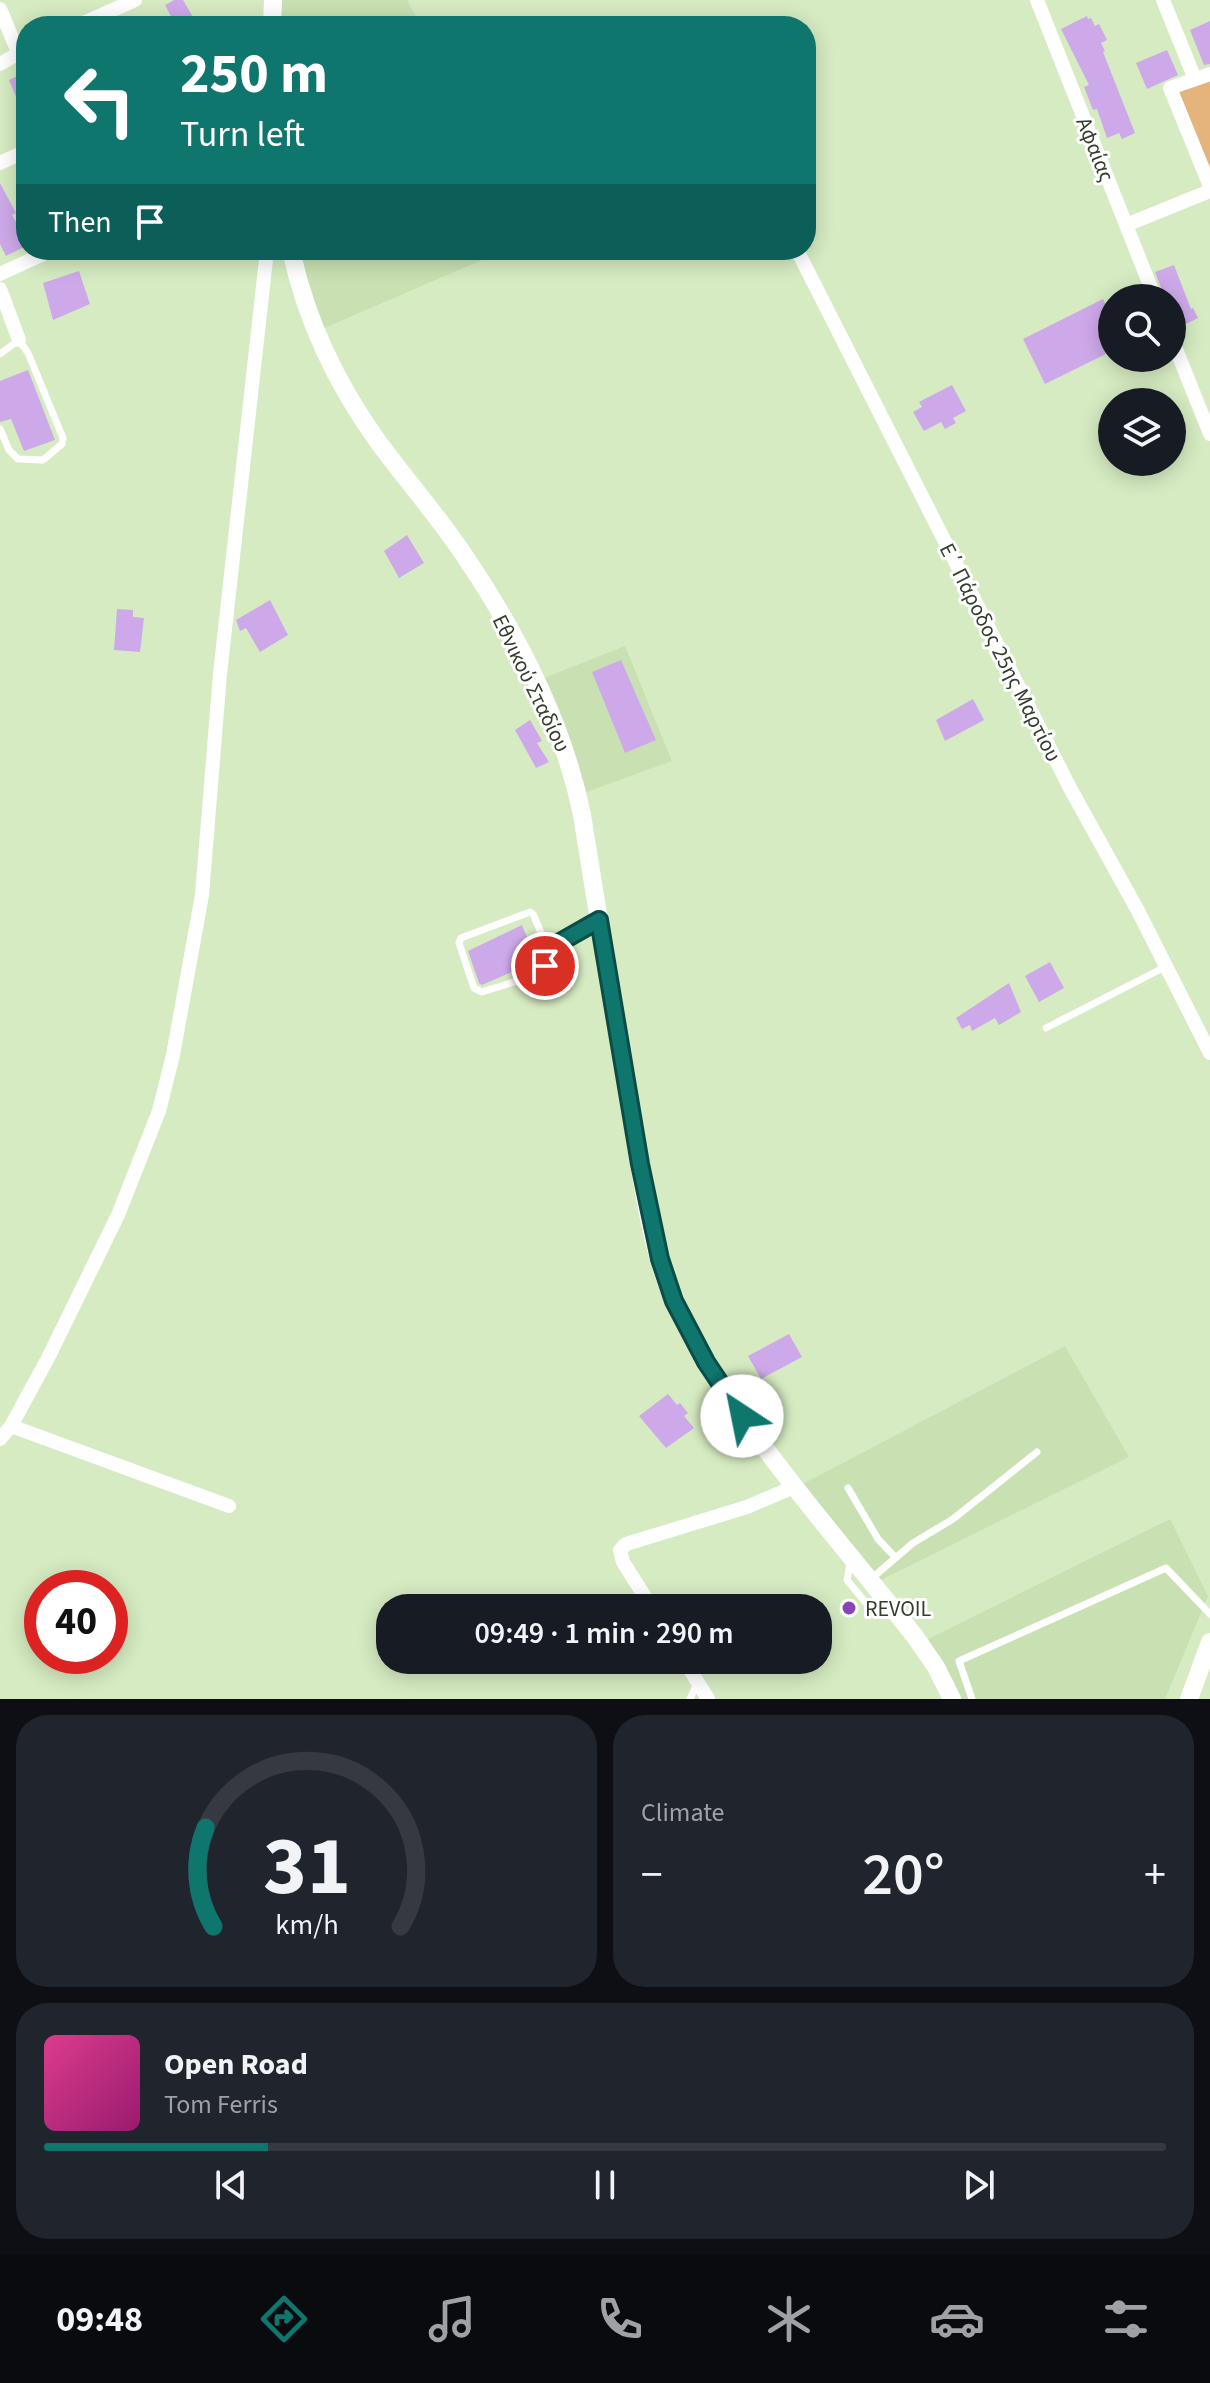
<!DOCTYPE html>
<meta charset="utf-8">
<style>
:root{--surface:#171b24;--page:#20242c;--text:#f1f3f6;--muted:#9ea1a6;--line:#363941;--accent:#0f766e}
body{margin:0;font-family:"Source Sans 3",sans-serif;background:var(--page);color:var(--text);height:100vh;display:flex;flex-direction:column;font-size:30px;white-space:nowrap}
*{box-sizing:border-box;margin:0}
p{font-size:26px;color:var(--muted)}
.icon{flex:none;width:44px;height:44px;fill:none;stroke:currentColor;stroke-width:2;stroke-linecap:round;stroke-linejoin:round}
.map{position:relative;height:1699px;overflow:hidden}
.side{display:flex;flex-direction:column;gap:16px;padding:16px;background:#0d0f14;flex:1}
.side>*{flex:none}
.hud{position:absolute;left:16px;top:16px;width:800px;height:244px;border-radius:32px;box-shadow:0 4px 20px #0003;background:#0f766e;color:#fff;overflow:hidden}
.controls{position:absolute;left:1098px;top:284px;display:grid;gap:16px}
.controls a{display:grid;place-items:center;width:88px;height:88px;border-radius:50%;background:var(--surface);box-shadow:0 4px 20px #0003;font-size:40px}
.speed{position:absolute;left:24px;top:1570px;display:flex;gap:16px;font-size:40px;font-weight:700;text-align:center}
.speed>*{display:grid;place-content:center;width:104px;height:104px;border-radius:50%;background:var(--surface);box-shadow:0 4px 20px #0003;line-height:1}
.speed .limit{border:12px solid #d22;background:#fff;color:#111}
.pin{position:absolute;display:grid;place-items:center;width:68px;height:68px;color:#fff;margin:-34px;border:4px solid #fff;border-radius:50%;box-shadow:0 2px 8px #0007}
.me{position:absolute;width:88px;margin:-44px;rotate:326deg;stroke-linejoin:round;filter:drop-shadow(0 0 6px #0008)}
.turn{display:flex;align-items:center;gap:28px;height:168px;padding:0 32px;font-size:36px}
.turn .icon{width:104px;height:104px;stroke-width:2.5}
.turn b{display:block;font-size:56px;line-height:68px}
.then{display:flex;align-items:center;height:76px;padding:0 32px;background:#0003;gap:16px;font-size:30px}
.big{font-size:60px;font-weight:600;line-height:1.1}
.side .widget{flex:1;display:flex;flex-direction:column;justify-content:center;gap:12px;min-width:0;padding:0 28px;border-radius:32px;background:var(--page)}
.side .dial{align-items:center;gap:0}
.dial svg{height:208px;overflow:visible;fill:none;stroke:var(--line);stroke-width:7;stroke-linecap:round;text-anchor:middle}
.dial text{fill:var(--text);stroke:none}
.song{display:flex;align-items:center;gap:24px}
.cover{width:96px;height:96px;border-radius:12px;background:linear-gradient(135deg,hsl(330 70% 55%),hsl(320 70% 35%))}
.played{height:8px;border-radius:4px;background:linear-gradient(90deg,var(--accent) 20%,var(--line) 20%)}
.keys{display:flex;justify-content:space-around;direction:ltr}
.heat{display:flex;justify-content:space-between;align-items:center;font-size:44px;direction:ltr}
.side .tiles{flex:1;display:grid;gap:16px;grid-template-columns:1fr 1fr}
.widget:last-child{grid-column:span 2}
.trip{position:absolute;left:376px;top:1594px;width:456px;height:80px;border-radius:32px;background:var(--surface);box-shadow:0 4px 20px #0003;font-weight:600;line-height:80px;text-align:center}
.dock{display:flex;height:128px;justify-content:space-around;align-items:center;background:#090b0e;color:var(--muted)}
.dock .icon{width:56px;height:56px}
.dock .on{color:var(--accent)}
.dock b{font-size:36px;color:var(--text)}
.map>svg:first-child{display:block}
.built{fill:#c9e1b2}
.green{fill:#e5b47c}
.building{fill:#cea9ea}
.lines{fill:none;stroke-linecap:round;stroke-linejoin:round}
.service{stroke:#fff;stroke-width:7}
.minor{stroke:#fff;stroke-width:14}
.tertiary{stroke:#fff;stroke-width:18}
.route-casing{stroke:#0a4d48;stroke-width:20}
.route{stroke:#0f766e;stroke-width:14}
.poi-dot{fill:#8943b6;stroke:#fff;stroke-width:3}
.labels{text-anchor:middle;stroke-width:6;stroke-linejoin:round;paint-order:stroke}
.street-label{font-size:22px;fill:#353d2d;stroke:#fff}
.poi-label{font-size:22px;fill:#353d2d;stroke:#fff;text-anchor:start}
</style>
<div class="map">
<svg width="1210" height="1699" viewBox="0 0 1210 1699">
<rect width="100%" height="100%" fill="#d6ebc2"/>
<path class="built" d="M279 0H407L421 26H276Z
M296 250H505L322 329Z
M625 646 672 761 578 795 539 680Z
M1065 1346 1129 1457 875 1583 799 1486Z
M1170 1519 1208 1596 1165 1699H958L926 1640Z"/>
<path class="green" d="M1210 76V175L1175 89Z"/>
<path class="building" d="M174 0H183L194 19 176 26 165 5Z
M1087 16 1088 19 1091 18 1095 26 1099 24 1107 40 1101 43 1105 51 1103 52 1135 133 1122 139 1119 133 1107 138 1097 109 1093 110 1084 87 1089 85 1061 29Z
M1210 21V64L1204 65 1190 30Z
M1167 50 1178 75 1147 89 1136 63Z
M26 72V120L9 80Z
M0 183 16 213 12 215 26 239V246L6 256 0 244Z
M1174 265 1191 309 1193 308 1198 318 1178 328 1172 312V298H1165L1155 272Z
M79 271 90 304 53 320 43 283Z
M1103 299 1112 317V351L1045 384 1023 339Z
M28 370 55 440 24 451 11 419 0 422V381Z
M952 385 966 411 953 418 956 423 945 429 941 422 924 431 913 412 922 407 919 402Z
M407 535 424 563 399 578 384 551Z
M270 600 288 635 260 652 246 628 240 631 236 620Z
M117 609 133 610V617L144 618 140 652 114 650Z
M621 660 656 740 625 753 592 672Z
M973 699 984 720 945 741 936 720Z
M530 720 542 741 537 743 549 762 536 768 515 730Z
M522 925 537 961 482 985 479 983 468 951Z
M1050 962 1064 988 1039 1002 1025 976Z
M1009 983 1021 1012 999 1025 995 1018 972 1031 970 1025 962 1029 956 1018Z
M789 1334 802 1357 761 1379 748 1356Z
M668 1394 677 1405 680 1403 688 1413 684 1416 694 1428 666 1448 639 1416Z"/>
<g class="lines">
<path class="service" d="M0 354 19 340 28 353 63 438 62 444 43 460 18 459 9 450 0 429
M548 949 533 914 530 912 461 938 459 943 474 988 482 992 539 974 545 966 548 949 597 921
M1046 1028 1165 967
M848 1488 878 1539 895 1557
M850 1563 847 1580 870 1608 882 1609
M872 1578 913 1543 953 1519 1037 1452
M690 1699 697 1684
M972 1699 959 1661 1166 1568 1210 1614"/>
<path class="minor" d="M1037 0 1155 298
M1163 0 1195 79
M0 9 18 52
M77 26 135 0
M0 64 26 49
M1210 74 1170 88 1210 186
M0 163 26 151
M1126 225 1210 191
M797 250 1070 788 1137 909 1210 1053
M0 274 52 250
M0 289 19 340
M1172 339 1210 434
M11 1426 229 1506
M0 1439 11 1426 48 1358 118 1215 159 1111 173 1055 202 895 220 674 267 250
M652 1608 623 1562 620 1550 626 1544 747 1507 796 1486
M684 1660 708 1699"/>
<path class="tertiary" d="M272 26 273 0
M291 250C306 320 337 385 379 443 407 481 438 516 464 555 517 633 563 722 582 815 598 915 614 1014 631 1114 641 1173 650 1250 675 1303 732 1424 834 1532 916 1638L936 1667 952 1699
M1189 1699 1210 1642"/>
</g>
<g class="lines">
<defs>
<path id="route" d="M545 966 548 949 599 920 640 1164 660 1259 674 1301 706 1362 742 1416"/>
</defs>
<use href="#route" class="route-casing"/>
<use href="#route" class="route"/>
</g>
<circle class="poi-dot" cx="849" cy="1608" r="8"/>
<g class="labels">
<g class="street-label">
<text transform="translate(1096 149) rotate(68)" y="8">Αφαίας</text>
<text transform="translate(1001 652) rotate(63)" y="8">Ε΄ Πάροδος 25ης Μαρτίου</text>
<text transform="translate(532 683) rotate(64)" y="8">Εθνικού Σταδίου</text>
</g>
<g class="poi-label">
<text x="865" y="1616">REVOIL</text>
</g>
</g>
</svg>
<div class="controls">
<a><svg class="icon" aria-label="search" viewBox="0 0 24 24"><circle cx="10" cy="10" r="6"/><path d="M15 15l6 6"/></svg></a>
<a><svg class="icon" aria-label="layers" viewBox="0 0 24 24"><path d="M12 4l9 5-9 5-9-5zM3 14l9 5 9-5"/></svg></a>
</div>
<div class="speed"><div class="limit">40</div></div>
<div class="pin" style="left:545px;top:966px;background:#d93025"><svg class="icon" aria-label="arrive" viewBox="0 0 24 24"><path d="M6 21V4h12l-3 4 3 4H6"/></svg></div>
<svg class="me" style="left:742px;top:1416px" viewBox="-20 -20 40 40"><circle r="19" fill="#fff"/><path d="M0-13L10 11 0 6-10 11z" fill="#0f766e"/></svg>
<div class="trip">09:49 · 1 min · 290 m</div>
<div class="hud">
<div class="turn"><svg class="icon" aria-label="left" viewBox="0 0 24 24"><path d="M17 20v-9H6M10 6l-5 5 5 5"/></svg><div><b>250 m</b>Turn left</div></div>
<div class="then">Then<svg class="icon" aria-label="arrive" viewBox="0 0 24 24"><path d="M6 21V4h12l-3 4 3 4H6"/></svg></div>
</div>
</div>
<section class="side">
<div class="tiles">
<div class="widget dial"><svg viewBox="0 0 100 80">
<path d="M14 69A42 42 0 1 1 86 69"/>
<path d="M14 69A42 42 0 0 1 11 31" stroke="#0f766e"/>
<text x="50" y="56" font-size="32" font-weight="700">31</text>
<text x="50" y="72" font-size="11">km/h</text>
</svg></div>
<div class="widget"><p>Climate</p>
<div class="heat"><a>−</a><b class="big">20°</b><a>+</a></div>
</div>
<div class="widget">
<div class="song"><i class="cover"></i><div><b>Open Road</b><p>Tom Ferris</p></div></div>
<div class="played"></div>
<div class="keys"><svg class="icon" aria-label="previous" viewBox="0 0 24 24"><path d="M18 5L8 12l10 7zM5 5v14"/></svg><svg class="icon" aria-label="pause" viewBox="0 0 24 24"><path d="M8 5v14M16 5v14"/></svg><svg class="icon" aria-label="next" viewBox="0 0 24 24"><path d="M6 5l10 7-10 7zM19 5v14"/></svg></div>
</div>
</div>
</section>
<nav class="dock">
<b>09:48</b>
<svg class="icon on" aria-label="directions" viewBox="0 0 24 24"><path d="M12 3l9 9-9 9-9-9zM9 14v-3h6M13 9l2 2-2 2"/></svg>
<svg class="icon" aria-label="music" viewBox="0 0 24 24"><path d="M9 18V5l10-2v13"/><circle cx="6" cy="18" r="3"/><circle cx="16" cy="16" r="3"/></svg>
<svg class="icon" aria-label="phone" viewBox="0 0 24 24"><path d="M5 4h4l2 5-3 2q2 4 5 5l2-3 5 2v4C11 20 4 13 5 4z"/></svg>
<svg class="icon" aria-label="climate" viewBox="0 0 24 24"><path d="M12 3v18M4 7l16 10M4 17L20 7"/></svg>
<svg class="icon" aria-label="car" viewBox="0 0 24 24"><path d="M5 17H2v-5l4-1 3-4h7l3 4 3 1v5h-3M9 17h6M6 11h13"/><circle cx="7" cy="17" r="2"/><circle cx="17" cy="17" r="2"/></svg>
<svg class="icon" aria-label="filters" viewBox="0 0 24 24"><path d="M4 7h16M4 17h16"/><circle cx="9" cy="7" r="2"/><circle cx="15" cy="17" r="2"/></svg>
</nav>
